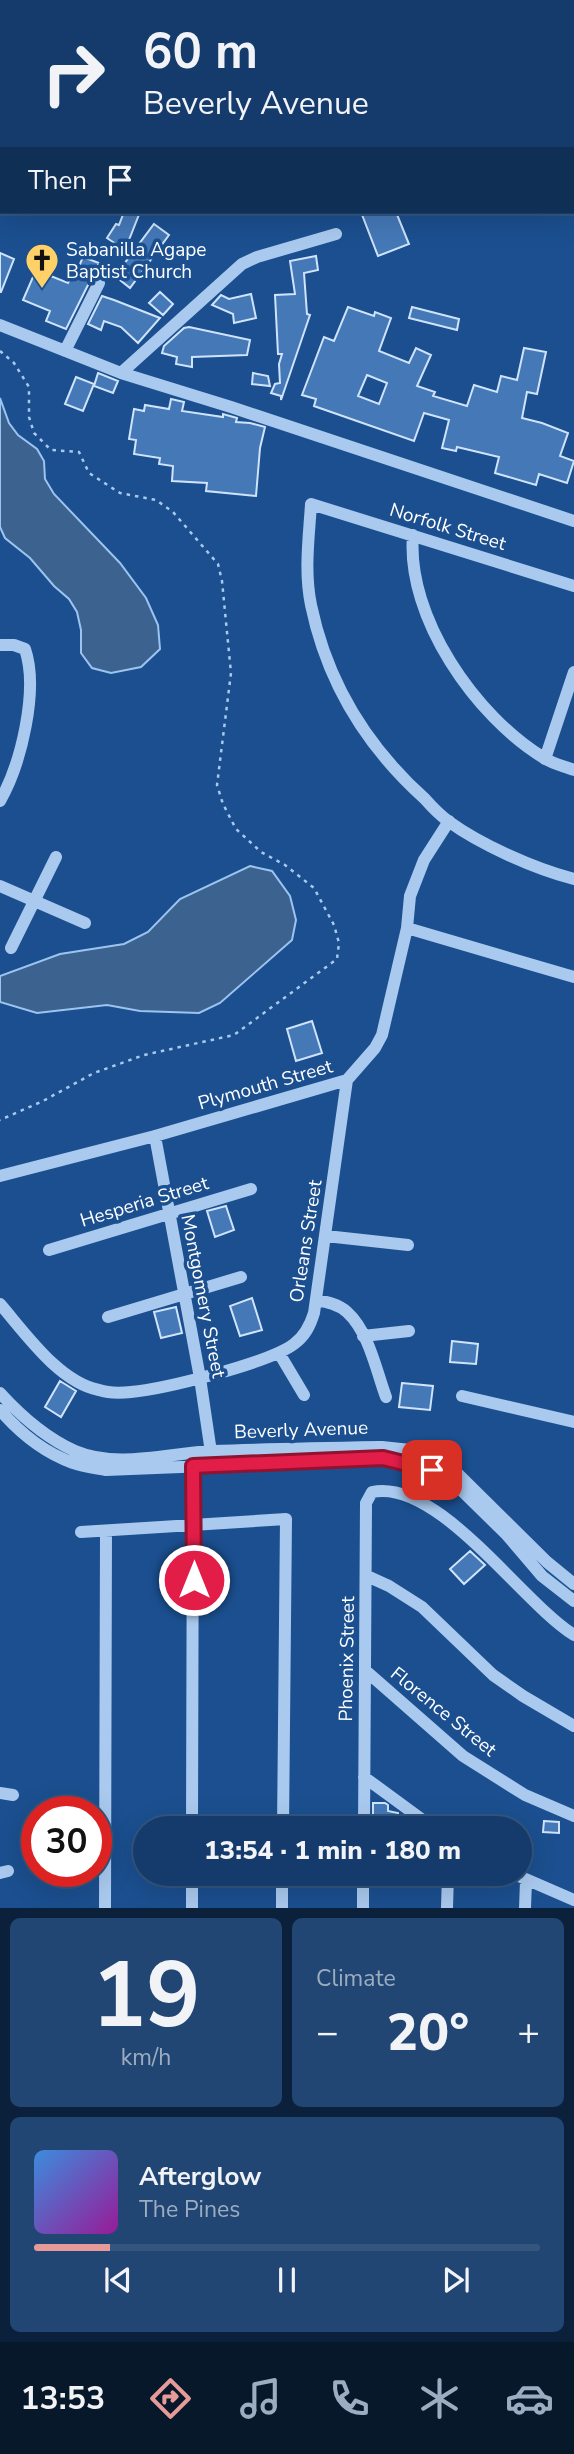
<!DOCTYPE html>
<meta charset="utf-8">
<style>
:root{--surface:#143b6b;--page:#214673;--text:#f1f3f6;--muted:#9dadc1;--line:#33557e;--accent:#e69b98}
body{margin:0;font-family:"Nunito Sans",sans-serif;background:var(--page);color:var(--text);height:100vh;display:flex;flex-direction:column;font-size:26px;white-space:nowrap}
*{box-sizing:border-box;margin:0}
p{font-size:23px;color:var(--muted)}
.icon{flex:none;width:38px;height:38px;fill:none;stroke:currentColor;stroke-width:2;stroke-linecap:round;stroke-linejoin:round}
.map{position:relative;height:1908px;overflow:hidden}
.side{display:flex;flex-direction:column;gap:10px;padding:10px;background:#0b203b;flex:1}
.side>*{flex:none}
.hud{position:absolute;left:0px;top:0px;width:574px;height:214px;box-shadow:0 7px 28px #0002,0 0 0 2px var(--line);background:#143b6b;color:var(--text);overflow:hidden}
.speed{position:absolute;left:21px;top:1796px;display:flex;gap:14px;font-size:35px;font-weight:700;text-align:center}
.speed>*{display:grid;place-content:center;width:91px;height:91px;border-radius:50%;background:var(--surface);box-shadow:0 7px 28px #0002,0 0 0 2px var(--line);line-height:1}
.speed .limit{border:10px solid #d22;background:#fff;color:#111}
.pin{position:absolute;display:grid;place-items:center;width:60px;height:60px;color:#fff;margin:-30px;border-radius:14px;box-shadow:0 4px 10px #0006}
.me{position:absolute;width:77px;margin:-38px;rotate:0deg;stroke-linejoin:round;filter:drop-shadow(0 0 5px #0008)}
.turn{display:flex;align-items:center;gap:24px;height:147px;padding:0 28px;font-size:32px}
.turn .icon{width:91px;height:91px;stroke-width:2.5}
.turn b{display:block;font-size:49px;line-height:60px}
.then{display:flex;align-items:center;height:66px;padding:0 28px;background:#0003;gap:14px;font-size:26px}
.big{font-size:52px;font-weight:800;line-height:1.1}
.side .tile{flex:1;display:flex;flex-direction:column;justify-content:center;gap:10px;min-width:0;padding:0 24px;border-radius:10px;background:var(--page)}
.side .dial{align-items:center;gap:0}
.dial b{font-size:91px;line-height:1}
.song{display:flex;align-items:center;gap:21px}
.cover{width:84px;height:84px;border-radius:10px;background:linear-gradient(135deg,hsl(210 70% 55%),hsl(300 70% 35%))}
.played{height:7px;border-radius:4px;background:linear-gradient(90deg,var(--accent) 15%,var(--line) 15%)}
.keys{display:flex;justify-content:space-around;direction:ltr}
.heat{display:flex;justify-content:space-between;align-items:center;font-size:38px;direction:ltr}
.side .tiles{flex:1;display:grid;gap:10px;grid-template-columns:1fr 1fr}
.tile:last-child{grid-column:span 2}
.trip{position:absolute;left:133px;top:1816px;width:399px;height:70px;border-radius:35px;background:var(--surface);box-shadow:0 7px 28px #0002,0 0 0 2px var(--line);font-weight:800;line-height:70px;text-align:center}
.tab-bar{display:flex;height:112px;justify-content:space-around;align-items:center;background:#08182b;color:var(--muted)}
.tab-bar .icon{width:49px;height:49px}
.tab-bar .selected{color:var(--accent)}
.tab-bar b{font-size:32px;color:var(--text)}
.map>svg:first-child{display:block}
.water{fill:#3c6290;stroke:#9cc4f0;stroke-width:2}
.building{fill:#4478b7;stroke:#cfe3fa;stroke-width:2;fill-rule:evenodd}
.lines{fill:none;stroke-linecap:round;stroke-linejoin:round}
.path{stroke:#a9c9ee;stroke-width:2.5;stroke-dasharray:3.5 5;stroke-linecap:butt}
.minor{stroke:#a9c9ee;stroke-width:12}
.route-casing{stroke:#92132f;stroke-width:18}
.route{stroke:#e11d48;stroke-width:12}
.labels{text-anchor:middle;stroke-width:7;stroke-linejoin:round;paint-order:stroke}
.poi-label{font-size:19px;fill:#fff;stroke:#1b4f8f;text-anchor:start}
.street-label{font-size:19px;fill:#fff;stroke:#1b4f8f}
</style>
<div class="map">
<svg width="574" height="1908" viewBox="0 0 574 1908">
<rect width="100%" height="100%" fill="#1b4f8f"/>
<path class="water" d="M0 398 9 423 18 435 37 449 44 461 45 479 54 494 120 563 146 598 158 625 160 649 141 667 111 673 92 668 81 653V630L77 612 69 599 54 586 30 558 5 538 0 527Z
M250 866 272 871 290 896 296 920 292 940 220 1003 199 1013 140 1011 107 1005 37 1013 0 1002V976L60 954 124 944 148 932 180 899Z"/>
<path class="building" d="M124 212H140L125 250 107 238 116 224 119 225Z
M361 212H396L409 244 378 256Z
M154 224 169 235 130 288 115 276Z
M0 253 14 259 1 292H0Z
M316 256 318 270 304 273 307 314 310 315 281 400V396L271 393 275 384 280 383 279 364 282 354H278L275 295 295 294 290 261Z
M83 257 99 263 66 329 46 321 50 311 23 300 36 270 68 283 74 270 77 271Z
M160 292 173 304 163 315 149 303Z
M251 294 256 318 234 323 233 314 212 305 221 295 229 299Z
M102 296 114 300 160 318 138 343 121 327 104 321 101 330 88 324Z
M348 307 374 316 375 312 391 318 379 351 409 363 416 348 431 355 417 386 435 392 433 396 467 406 474 385 497 392 501 376 517 380 524 348 546 352 537 394 527 392 522 418 542 423 568 433 560 456 574 461 567 483 539 474 536 485 495 473 499 457 457 447 456 451 442 448 449 420 424 413 414 441 314 406 316 399 302 395 324 337 334 341ZM367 375 387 383 379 404 358 396Z
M412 307 459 319 457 330 409 318Z
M189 327 250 340 247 355 192 357V367L176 364 177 357 162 353 164 346 184 328Z
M98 373 118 381 113 393 94 386Z
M253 373 268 376 270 386 252 384Z
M76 377 94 384 83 411 65 404Z
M171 399 184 402 182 411 223 417V414L237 418 236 422 250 423 265 427 260 448 256 496 206 491 207 483 172 481 173 466 159 464 160 458 134 454 136 440 129 439 134 409 144 411 145 405 169 409Z
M312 1021 322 1053 296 1061 287 1029Z
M226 1206 234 1230 215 1237 207 1211Z
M252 1298 262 1330 240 1336 230 1306Z
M176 1307 182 1333 161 1338 154 1312Z
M452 1341 478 1344 476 1364 450 1362Z
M60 1381 76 1391 61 1417 45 1407Z
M402 1383 433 1386 430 1410 399 1407Z
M470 1551 485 1565 464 1584 450 1569Z
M373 1803H385L388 1805V1811L398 1813V1828H373Z
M544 1821 559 1822V1833L543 1832Z"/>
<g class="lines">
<path class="path" d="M0 351 14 363 29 387V417L34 433 51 450 79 452 89 473 120 493 156 500 173 512 218 564 222 581 231 673 217 785 223 804 236 829 261 852 285 865 314 888 334 925 339 943 337 959 234 1035 144 1055 94 1073 43 1101 0 1120"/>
<path class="minor" d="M389 2 390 0
M0 204H2
M0 325 121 373 231 407 574 521
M65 351 99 283
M121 373 242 264 257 257 336 234
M413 535C406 617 476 717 544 758 553 764 564 766 574 770
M574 586 311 504C309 537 304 571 311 605 327 682 367 747 425 799 432 807 440 815 448 821 481 845 535 869 574 879
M0 645H14L25 649C39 690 21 764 0 801
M545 759 574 672
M0 886 85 923
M407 928 574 977
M11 948 56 857
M155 1136 200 1378 212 1459
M0 1176 155 1136 347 1080 375 1048 382 1035 407 928 410 896 424 860 449 821
M326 1236 408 1245
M49 1250 251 1189
M316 1300C327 1302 338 1304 347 1312 369 1332 376 1370 386 1397
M0 1304C26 1334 59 1382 99 1390 108 1393 122 1393 131 1392 164 1389 269 1363 294 1344 305 1336 310 1326 314 1313L347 1080
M108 1317 241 1277
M363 1336 409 1331
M279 1353 304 1395
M0 1393C21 1416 46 1438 75 1451 117 1469 169 1453 212 1451 269 1449 326 1448 382 1447L410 1450 435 1457 458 1474 547 1562 574 1584
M462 1396 574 1422
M0 1410C19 1432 45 1453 73 1463 83 1467 95 1468 106 1470L383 1459 432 1470 452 1481 507 1535 542 1576 574 1601
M81 1532 286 1519 283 1829
M367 1576 389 1586 422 1607 493 1675 523 1696 574 1726
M366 1671 463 1756 525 1795 574 1816
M364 1777 435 1829
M0 1793 13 1795
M192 1829 193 1460
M364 1829 366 1503 372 1492C438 1478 521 1602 574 1635
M0 1873 8 1871
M514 1874 574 1900
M105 1908 106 1531
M192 1908V1874
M282 1908V1874
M363 1908V1874
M447 1908 448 1874
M525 1908 526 1881"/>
</g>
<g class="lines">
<defs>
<path id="route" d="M194 1580 193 1466 383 1458 432 1470"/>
</defs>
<use href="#route" class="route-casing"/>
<use href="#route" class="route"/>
</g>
<defs>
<symbol id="church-pin" viewBox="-11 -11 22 30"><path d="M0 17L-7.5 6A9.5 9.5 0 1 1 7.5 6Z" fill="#ffd166" stroke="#1b4f8f"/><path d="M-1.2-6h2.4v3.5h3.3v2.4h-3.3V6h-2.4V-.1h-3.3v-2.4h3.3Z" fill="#111"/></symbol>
</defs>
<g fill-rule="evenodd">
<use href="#church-pin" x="23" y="241" width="38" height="52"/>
</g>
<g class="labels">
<g class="poi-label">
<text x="66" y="256">Sabanilla Agape<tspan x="66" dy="22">Baptist Church</tspan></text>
</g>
<g class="street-label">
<text transform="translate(448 526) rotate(17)" y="7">Norfolk Street</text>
<text transform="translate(265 1084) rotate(-16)" y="7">Plymouth Street</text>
<text transform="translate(144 1201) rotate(-17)" y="7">Hesperia Street</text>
<text transform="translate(305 1241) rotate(-81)" y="7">Orleans Street</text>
<text transform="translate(204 1296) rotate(79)" y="7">Montgomery Street</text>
<text transform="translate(301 1429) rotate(-2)" y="7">Beverly Avenue</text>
<text transform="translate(346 1659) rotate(-89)" y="7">Phoenix Street</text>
<text transform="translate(444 1711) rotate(39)" y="7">Florence Street</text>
</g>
</g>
</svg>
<div class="speed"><div class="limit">30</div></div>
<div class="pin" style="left:432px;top:1470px;background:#d93025"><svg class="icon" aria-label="arrive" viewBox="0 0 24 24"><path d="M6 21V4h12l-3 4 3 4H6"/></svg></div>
<svg class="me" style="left:194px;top:1580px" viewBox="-20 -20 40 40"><circle r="17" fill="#e11d48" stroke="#fff" stroke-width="3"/><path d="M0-11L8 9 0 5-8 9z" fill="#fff"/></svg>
<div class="trip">13:54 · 1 min · 180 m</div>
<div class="hud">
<div class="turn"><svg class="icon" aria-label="right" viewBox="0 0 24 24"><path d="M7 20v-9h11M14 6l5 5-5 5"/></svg><div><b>60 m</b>Beverly Avenue</div></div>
<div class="then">Then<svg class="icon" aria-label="arrive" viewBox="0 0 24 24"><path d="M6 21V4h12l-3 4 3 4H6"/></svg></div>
</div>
</div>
<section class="side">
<div class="tiles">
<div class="tile dial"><b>19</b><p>km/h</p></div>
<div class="tile"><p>Climate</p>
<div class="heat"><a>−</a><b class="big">20°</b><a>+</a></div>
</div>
<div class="tile">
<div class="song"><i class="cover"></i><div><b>Afterglow</b><p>The Pines</p></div></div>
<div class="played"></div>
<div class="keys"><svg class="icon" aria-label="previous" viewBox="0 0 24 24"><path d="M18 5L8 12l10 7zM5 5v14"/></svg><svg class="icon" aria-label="pause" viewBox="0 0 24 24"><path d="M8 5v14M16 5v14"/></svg><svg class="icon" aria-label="next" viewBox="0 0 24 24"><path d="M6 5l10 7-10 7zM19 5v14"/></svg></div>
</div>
</div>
</section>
<nav class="tab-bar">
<b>13:53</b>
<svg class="icon selected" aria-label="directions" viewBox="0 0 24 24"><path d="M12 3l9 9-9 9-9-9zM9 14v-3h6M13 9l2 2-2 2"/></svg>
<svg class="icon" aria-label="music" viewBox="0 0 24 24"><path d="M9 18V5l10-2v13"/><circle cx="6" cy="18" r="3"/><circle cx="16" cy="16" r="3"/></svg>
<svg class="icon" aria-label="phone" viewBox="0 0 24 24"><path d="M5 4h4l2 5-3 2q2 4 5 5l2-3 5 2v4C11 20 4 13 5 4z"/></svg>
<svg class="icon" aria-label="climate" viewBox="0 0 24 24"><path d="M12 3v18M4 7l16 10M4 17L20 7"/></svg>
<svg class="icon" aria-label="car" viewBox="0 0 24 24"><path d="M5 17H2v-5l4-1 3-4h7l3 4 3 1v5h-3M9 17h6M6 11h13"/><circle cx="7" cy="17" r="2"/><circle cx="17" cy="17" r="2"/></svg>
</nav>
